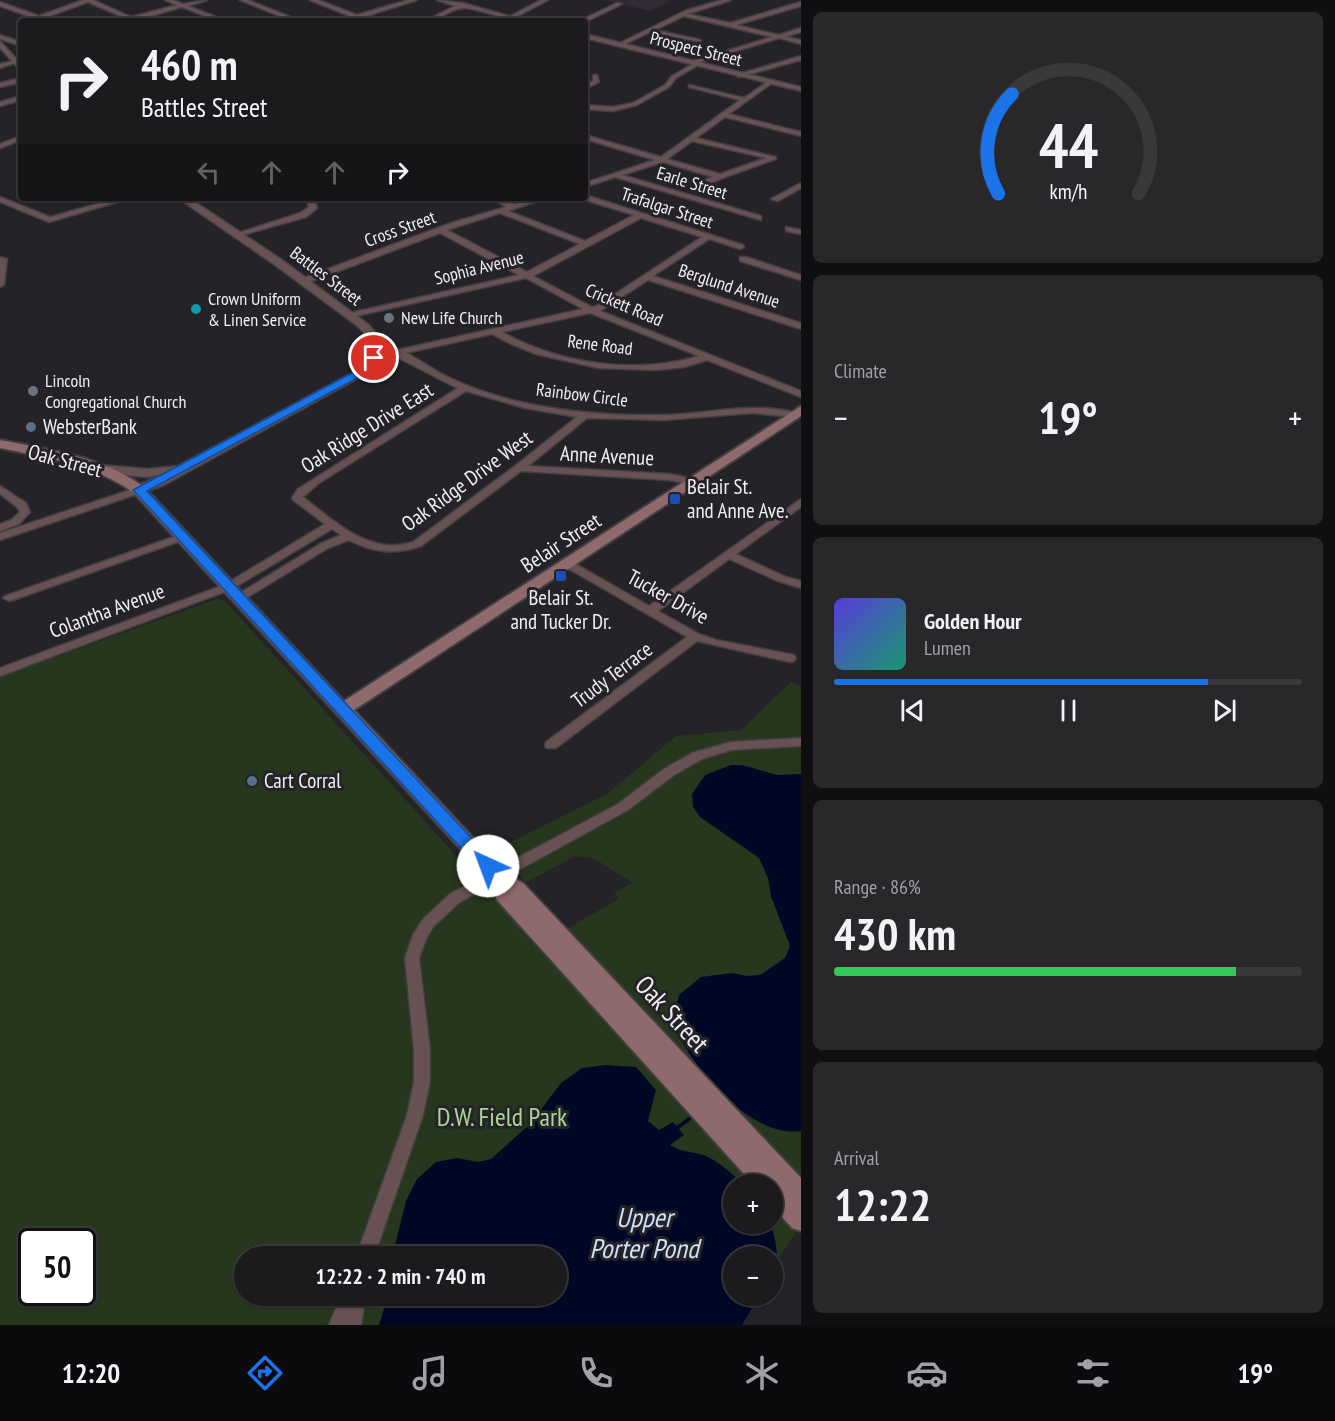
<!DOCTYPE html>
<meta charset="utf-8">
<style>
:root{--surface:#1c1a1d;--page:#29272a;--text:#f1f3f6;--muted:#a0a1a4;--line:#3a383b;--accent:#1a73e8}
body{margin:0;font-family:"PT Sans Narrow",sans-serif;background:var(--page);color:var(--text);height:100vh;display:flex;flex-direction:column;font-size:22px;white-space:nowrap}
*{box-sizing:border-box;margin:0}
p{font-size:20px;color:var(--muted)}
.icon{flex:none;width:33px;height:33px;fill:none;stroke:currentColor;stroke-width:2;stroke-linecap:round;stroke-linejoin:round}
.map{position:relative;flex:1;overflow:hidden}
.side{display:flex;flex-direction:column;gap:12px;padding:12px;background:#0f0e10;width:534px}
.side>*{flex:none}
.hud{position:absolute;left:18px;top:18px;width:570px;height:183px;border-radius:6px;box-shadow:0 2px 4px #0004,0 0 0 2px var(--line);background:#1c1a1d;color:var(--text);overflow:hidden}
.tools{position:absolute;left:723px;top:1174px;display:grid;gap:12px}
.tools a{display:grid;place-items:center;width:60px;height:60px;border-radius:50%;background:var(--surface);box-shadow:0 2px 4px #0004,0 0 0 2px var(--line);font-size:30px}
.speed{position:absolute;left:18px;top:1228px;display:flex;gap:12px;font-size:30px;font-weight:700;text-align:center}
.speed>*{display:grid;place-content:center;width:78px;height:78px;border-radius:50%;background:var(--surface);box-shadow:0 2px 4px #0004,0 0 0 2px var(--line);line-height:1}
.speed .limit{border:3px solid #111;border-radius:9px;background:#fff;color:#111}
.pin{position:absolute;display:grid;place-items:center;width:51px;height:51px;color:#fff;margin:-26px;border:3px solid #fff;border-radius:50%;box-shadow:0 2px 6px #0007}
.me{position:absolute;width:66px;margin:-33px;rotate:317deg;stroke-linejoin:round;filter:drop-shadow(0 0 4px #0008)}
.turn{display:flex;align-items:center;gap:21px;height:126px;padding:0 24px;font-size:27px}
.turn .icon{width:78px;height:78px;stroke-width:2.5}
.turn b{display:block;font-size:42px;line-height:51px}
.lanes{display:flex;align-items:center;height:57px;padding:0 24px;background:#0003;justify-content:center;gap:30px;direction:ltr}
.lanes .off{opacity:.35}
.big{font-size:45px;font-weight:700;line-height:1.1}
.side .card{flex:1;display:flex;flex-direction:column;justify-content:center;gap:9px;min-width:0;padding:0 21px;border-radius:9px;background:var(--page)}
.side .dial{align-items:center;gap:0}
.dial svg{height:156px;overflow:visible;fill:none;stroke:var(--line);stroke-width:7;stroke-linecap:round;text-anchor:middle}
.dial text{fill:var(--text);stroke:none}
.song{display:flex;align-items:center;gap:18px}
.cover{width:72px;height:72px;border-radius:9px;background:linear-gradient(135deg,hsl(250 70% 55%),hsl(160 70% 35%))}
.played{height:6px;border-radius:3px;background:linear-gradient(90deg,var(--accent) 80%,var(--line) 80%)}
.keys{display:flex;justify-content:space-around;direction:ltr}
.heat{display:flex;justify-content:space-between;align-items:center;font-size:33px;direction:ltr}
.charge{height:9px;border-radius:4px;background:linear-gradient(90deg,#34c759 86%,var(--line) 0)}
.trip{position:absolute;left:234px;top:1246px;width:333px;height:60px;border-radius:30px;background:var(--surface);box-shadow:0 2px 4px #0004,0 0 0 2px var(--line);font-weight:700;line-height:60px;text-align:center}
.tabs{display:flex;height:96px;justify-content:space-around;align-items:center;background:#0b0a0c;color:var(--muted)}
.tabs .icon{width:42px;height:42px}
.tabs .current{color:var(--accent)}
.tabs b{font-size:27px;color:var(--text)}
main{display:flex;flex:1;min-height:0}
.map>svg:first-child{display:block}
.built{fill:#302b34}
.green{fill:#26371e;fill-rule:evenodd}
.water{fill:#000826}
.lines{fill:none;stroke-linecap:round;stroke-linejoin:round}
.stream{stroke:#000826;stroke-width:4}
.minor-casing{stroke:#413f43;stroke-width:3}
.tertiary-casing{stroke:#413f43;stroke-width:3}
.secondary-casing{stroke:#413f43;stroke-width:4}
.minor{fill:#685153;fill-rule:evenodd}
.tertiary{fill:#685153;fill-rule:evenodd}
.secondary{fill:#8e6a6d;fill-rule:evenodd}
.route{fill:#1a73e8;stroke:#114b97;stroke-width:1.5}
.culture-dot{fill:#0f9aa8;stroke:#252327;stroke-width:2}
.worship-dot{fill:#6b7280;stroke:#252327;stroke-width:2}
.service-dot{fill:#5c6f8a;stroke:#252327;stroke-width:2}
.transit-dot{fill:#1a4fb4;stroke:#252327;stroke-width:2}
.labels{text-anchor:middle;stroke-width:6;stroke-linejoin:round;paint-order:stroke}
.far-street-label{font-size:18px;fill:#f0eef1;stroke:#252327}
.far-poi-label{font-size:18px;fill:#f0eef1;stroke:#252327;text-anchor:start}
.poi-label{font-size:21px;fill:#f0eef1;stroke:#252327;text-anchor:start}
.street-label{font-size:21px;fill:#f0eef1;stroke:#252327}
.near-street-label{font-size:26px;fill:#f0eef1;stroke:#252327}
.near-park-label{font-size:26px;fill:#a9d595;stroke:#252327}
.near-water-label{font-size:27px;font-style:italic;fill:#cfe1fa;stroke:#252327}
</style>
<main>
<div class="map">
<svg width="801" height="1325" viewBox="0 0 801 1325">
<rect width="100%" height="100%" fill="#252327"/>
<path class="built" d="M606 0H666L671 1 650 11Z"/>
<path class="green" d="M217 599 225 601 755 1185H734V1224H772L773 1204 797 1231 773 1265 772 1257H734V1296L729 1325H0V677ZM32 1242H82V1293H32ZM244 1257H556V1296H244Z
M791 682 801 687V1176L568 928 619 899 614 893 633 883 595 859 576 856 526 882 495 850 607 794 676 736 741 730Z"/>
<path class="water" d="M731 765H742L777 775 801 774V1131C755 1138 703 1079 683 1043 681 1039 675 1032 674 1027 672 1017 677 1005 679 995L701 977 732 973 747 976 760 975 785 958 790 946 771 896 768 878 759 858 700 817 693 807 692 794 705 775Z
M606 1065 636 1067 656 1090 648 1121 659 1130 673 1122 684 1135 670 1145C683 1153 693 1151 706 1156 721 1163 732 1174 744 1185H734V1224H770C776 1237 780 1260 773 1272L772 1257H734V1296H759L742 1325H379L388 1296H556V1257H392L406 1201 417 1179 436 1162 457 1158 478 1162 491 1159 530 1124 561 1083 582 1068Z"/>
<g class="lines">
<path class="stream" d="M677 1128 689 1119"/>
<defs>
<path id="minor" d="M83 0H93L131 17 177 5 165 0H173L183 4 207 0 188 6 226 21H218L182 7 133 21H117L125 18 88 2 44 18 46 21H42L0 6V2L39 16Z
M240 0H248L300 21H292Z
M310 0H318L357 15 408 0H417L351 21H342L352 17Z
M541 0H548L512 19 507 18Z
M722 0H731L688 14 730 23 801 2V6L736 25 779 35 801 28V32L785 37 801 40V44L779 38 697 63 695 67 676 78 669 87 637 105 613 111 585 109V105L613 107 633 103 665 85 672 76 691 65 693 61 772 37 684 16 655 30 701 40V42L650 32 621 46 616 45 687 10Z
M617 3 622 4 585 22 579 21Z
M0 35 21 42V46L0 39Z
M801 56V60L739 77 736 75Z
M13 61 18 62 0 68V64Z
M593 75H597L599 82 585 89V85L593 81Z
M21 78V82L0 87V83Z
M770 80 772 83 729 114 801 132V136L725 117 696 138 776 157V159L731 175 700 187H697V183L713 177 663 162 622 175 761 216V220L615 177 585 187V183L655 160 585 139V135L661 157 740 100 689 87V85L744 98ZM692 141 766 158 720 174 667 159Z
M21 96V100L0 106V102Z
M21 136V140L0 148V144Z
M801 183V188L778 201 771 199Z
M585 195 743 245 744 247 740 249 709 239 653 276 801 323V329L648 280 600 311 801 391V397L707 360 684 367 657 370 598 368 536 354 511 344 492 334 406 353C421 360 434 371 450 378 516 409 592 416 664 415 709 414 752 401 796 413V417L752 413 664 420 587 418 528 466 669 474 695 479 696 481 691 484 669 480 521 471 421 546C393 555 375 553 349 540L328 548 243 600H235L233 598 235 596 320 544 341 535 332 529 232 589 0 676V668L224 585 325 524 293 500 292 498 298 489 458 388C429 376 405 357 374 350V346L397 350 583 309 526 278 347 318V314L350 313 519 275 440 233 307 283H301V279L451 223 506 207 492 198H502L514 204 534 198H546L508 211 585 241 634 215 582 199 585 198ZM500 213 580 244 527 272 447 230ZM641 218 702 237 597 306 592 307 533 276ZM590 313 699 356C636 375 559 364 502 332ZM466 391 525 408 577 417 515 466 413 542C370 556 335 522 303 497L319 483Z
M0 197 50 217 119 198H131L49 222 0 202Z
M306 198H314L317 208 306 217 239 236 235 234 300 213 309 207Z
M786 227 801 230V234L786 231Z
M0 257 7 259 4 285 0 287Z
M740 257H746L801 275V280L740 261Z
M0 486 26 503 30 512 19 524 0 531V524L11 520 20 512 17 507 0 494Z
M139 487 144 490 143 492 0 540V533Z
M801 499V507L736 554 786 577 801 581V588L778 581 729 559 658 611 699 634 716 640 794 655 796 658 794 661 790 662 697 641 556 748H546L545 745 546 742 687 637 564 566 562 564 564 562H572L649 606Z
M182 534 186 535 187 537 186 539 13 600 9 601 3 598 5 596Z
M801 738V746L731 750 702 759 674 775 628 810 460 902 433 927 427 937 419 958 430 1050V1082L423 1115 374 1257H356L407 1115 414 1082V1050L405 958 413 935 423 919 450 894 618 804 664 769 692 753 731 742Z
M341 1296H366L361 1325H329Z"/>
<path id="tertiary" d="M437 0 463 3 527 21C506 21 487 11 466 8 452 7 439 21 425 21L455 6Z
M585 34 801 87V91L585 38Z
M0 41 21 64V71L0 48Z
M178 198H189L282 260 369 325 378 336 382 347 377 360 362 376 164 485 139 494 133 490 134 487 164 474 148 477 100 473 94 469 100 465 148 469 178 466 354 372C372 354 378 344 356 325L275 265Z"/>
<path id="secondary" d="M801 406V416L354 710 505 872 524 884 801 1178V1231L792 1228 772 1206V1185H754L497 900 489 880 134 493C94 464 47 458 0 448V440C50 450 101 456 144 487L344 701Z"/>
</defs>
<use href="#minor" class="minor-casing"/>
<use href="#tertiary" class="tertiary-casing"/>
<use href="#secondary" class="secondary-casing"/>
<use href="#minor" class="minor"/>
<use href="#tertiary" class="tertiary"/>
<use href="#secondary" class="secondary"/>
</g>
<path class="route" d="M374 355 379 358 361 376 147 491 494 862 496 866 494 871H482L133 490 354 372Z"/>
<circle class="culture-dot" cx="196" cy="309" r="6"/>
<g class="worship-dot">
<circle cx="389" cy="318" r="6"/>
<circle cx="33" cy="391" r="6"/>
</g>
<g class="service-dot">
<circle cx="31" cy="427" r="6"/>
<circle cx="252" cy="781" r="6"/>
</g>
<g class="transit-dot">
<rect x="669" y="493" width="12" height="12" rx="3"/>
<rect x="555" y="570" width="12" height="12" rx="3"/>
</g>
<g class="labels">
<g class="far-street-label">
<text transform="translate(696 49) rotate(14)" y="6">Prospect Street</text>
<text transform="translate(692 183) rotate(17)" y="6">Earle Street</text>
<text transform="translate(667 208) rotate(18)" y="6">Trafalgar Street</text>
<text transform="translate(400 229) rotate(-20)" y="6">Cross Street</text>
<text transform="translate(479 268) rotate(-14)" y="6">Sophia Avenue</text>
<text transform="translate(326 276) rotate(37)" y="6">Battles Street</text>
<text transform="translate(729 286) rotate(18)" y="6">Berglund Avenue</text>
<text transform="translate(624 305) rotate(23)" y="6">Crickett Road</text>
<text transform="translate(600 345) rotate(7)" y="6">Rene Road</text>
<text transform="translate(582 395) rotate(7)" y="6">Rainbow Circle</text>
</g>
<g class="far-poi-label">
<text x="208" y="305">Crown Uniform<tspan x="208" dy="21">&amp; Linen Service</tspan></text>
<text x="401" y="324">New Life Church</text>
<text x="45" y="387">Lincoln<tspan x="45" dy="21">Congregational Church</tspan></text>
</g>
<g class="poi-label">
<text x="43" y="434">WebsterBank</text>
<text x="687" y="494">Belair St.<tspan x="687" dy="24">and Anne Ave.</tspan></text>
<text x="561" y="605" text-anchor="middle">Belair St.<tspan x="561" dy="24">and Tucker Dr.</tspan></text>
<text x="264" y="788">Cart Corral</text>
</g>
<g class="street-label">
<text transform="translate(367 428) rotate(-32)" y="7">Oak Ridge Drive East</text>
<text transform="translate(607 456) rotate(3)" y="7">Anne Avenue</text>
<text transform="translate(65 461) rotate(15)" y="7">Oak Street</text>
<text transform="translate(467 481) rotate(-36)" y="7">Oak Ridge Drive West</text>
<text transform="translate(561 543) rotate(-33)" y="7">Belair Street</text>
<text transform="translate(668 597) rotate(29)" y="7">Tucker Drive</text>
<text transform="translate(107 611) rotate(-20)" y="7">Colantha Avenue</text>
<text transform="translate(612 675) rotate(-37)" y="7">Trudy Terrace</text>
</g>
<g class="near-street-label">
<text transform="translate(672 1014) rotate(47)" y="9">Oak Street</text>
</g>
<g class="near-park-label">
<text x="502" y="1126">D.W. Field Park</text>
</g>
<g class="near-water-label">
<text x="644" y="1227">Upper<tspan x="644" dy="31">Porter Pond</tspan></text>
</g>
</g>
</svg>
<div class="tools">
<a>+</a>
<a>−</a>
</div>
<div class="speed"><div class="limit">50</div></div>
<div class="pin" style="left:374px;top:358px;background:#d93025"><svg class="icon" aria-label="arrive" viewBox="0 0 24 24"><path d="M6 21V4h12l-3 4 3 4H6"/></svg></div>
<svg class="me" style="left:488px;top:866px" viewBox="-20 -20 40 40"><circle r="19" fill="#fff"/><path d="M0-13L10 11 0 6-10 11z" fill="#1a73e8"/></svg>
<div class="trip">12:22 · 2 min · 740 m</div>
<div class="hud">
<div class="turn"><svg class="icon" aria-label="right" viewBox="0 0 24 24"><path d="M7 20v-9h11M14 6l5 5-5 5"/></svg><div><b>460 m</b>Battles Street</div></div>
<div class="lanes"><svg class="icon off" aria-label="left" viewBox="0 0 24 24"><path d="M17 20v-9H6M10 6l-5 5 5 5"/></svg><svg class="icon off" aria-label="ahead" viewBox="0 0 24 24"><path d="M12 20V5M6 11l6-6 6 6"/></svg><svg class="icon off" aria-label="ahead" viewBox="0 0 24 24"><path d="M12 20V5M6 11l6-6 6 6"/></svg><svg class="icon" aria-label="right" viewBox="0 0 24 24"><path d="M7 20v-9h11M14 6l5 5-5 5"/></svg></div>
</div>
</div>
<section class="side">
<div class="card dial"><svg viewBox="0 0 100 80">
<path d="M14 69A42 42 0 1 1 86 69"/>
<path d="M14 69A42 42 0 0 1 21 18" stroke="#1a73e8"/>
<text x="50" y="56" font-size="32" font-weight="700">44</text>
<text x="50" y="72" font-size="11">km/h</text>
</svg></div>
<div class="card"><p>Climate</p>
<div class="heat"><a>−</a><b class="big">19°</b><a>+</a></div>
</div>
<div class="card">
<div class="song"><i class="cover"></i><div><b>Golden Hour</b><p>Lumen</p></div></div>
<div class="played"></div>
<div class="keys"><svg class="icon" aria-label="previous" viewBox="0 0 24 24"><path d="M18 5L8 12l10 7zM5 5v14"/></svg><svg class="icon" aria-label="pause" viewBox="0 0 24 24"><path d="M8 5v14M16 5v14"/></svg><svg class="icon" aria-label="next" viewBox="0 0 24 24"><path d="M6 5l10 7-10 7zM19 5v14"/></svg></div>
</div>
<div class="card"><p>Range · 86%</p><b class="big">430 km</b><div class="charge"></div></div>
<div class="card"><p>Arrival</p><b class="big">12:22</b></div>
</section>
</main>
<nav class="tabs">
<b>12:20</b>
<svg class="icon current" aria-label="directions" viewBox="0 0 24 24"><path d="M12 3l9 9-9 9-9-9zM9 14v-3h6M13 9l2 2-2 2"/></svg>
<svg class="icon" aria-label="music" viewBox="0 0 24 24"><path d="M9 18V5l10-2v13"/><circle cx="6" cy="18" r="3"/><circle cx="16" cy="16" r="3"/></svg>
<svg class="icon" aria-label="phone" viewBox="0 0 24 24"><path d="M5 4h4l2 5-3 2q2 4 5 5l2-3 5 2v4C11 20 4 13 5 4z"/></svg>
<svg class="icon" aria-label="climate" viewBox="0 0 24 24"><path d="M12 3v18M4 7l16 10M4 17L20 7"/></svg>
<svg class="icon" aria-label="car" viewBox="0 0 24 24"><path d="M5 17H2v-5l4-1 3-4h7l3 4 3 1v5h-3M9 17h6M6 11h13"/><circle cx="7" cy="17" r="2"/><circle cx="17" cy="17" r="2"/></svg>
<svg class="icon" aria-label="filters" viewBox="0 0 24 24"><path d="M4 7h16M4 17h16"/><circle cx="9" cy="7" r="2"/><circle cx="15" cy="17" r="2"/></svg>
<b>19°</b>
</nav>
